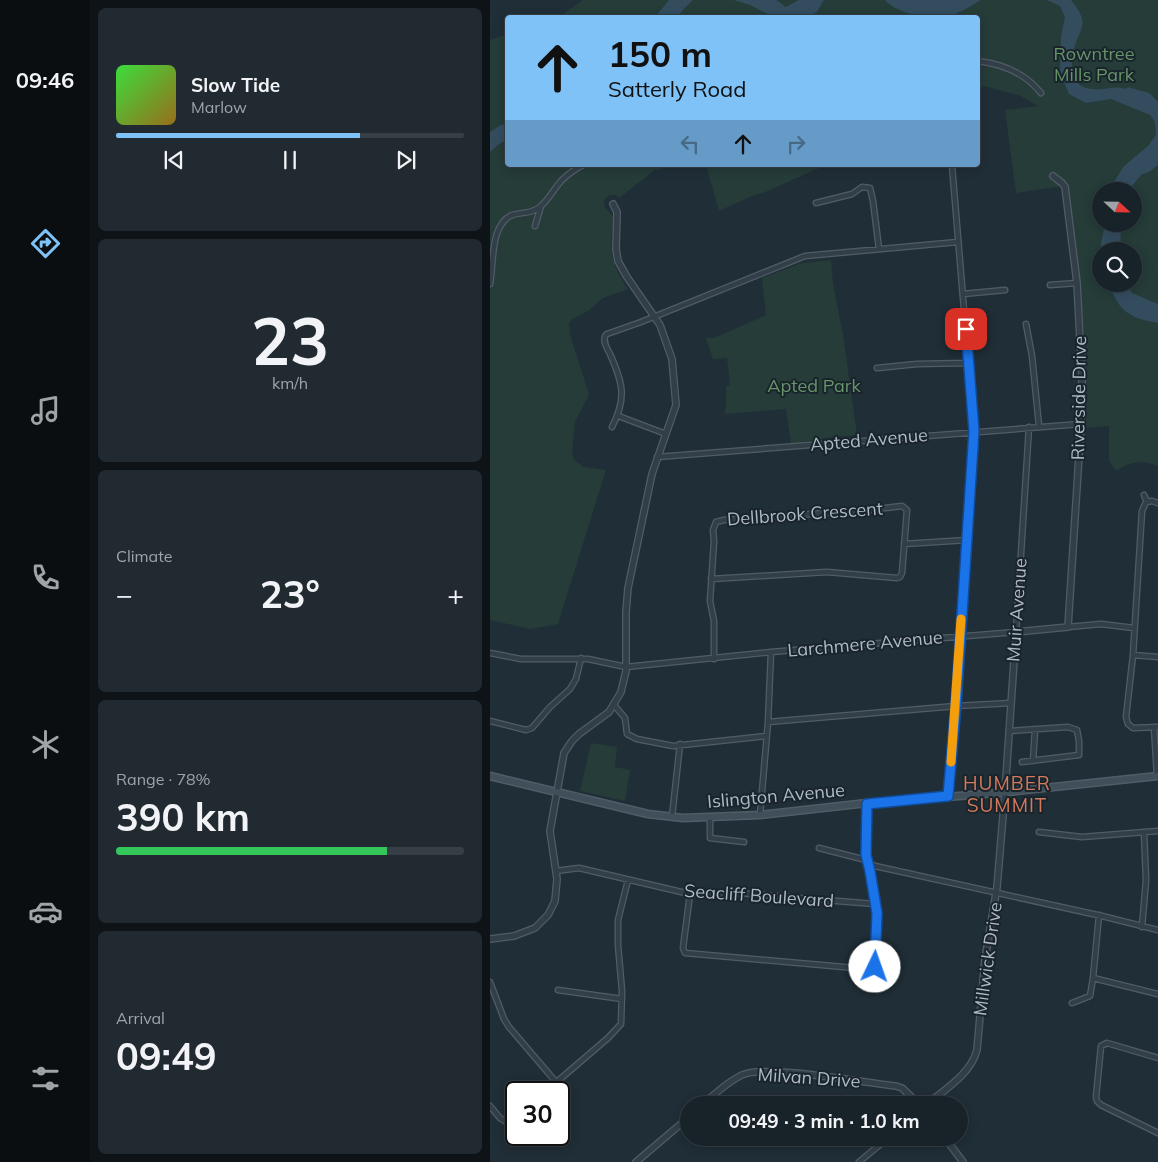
<!DOCTYPE html>
<meta charset="utf-8">
<style>
:root{--surface:#182229;--page:#212a31;--text:#f1f3f6;--muted:#9fa4a8;--line:#363f46;--accent:#7fc2f8}
body{margin:0;font-family:Mulish,sans-serif;background:var(--page);color:var(--text);height:100vh;display:flex;flex-direction:column;font-size:19px;white-space:nowrap}
*{box-sizing:border-box;margin:0}
p{font-size:16px;color:var(--muted)}
.icon{flex:none;width:28px;height:28px;fill:none;stroke:currentColor;stroke-width:2;stroke-linecap:round;stroke-linejoin:round}
.map{position:relative;flex:1;overflow:hidden}
.drawer{display:flex;flex-direction:column;gap:8px;padding:8px;background:#0d1317;width:400px}
.drawer>*{flex:none}
.top-card{position:absolute;left:15px;top:15px;width:475px;height:152px;border-radius:5px;box-shadow:0 2px 12px #0003,0 0 0 1px var(--line);background:#7fc2f8;color:#111;overflow:hidden}
.needle{width:32px;rotate:112deg}
.fabs{position:absolute;left:602px;top:182px;display:grid;gap:10px}
.fabs a{display:grid;place-items:center;width:50px;height:50px;border-radius:50%;background:var(--surface);box-shadow:0 2px 12px #0003,0 0 0 1px var(--line);font-size:25px}
.speed{position:absolute;left:15px;top:1081px;display:flex;gap:10px;font-size:25px;font-weight:700;text-align:center}
.speed>*{display:grid;place-content:center;width:65px;height:65px;border-radius:50%;background:var(--surface);box-shadow:0 2px 12px #0003,0 0 0 1px var(--line);line-height:1}
.speed .limit{border:2px solid #111;border-radius:8px;background:#fff;color:#111}
.pin{position:absolute;display:grid;place-items:center;width:42px;height:42px;color:#fff;margin:-21px;border-radius:10px;box-shadow:0 2px 8px #0006}
.me{position:absolute;width:55px;margin:-28px;rotate:3deg;stroke-linejoin:round;filter:drop-shadow(0 0 4px #0008)}
.turn{display:flex;align-items:center;gap:18px;height:105px;padding:0 20px;font-size:22px}
.turn .icon{width:65px;height:65px;stroke-width:2.5}
.turn b{display:block;font-size:35px;line-height:42px}
.lanes{display:flex;align-items:center;height:48px;padding:0 20px;background:#0003;justify-content:center;gap:25px;direction:ltr}
.lanes .off{opacity:.35}
.big{font-size:38px;font-weight:700;line-height:1.1}
.drawer .widget{flex:1;display:flex;flex-direction:column;justify-content:center;gap:8px;min-width:0;padding:0 18px;border-radius:8px;background:var(--page)}
.drawer .dial{align-items:center;gap:0}
.dial b{font-size:65px;line-height:1}
.song{display:flex;align-items:center;gap:15px}
.cover{width:60px;height:60px;border-radius:8px;background:linear-gradient(135deg,hsl(120 70% 55%),hsl(40 70% 35%))}
.played{height:5px;border-radius:2px;background:linear-gradient(90deg,var(--accent) 70%,var(--line) 70%)}
.keys{display:flex;justify-content:space-around;direction:ltr}
.heat{display:flex;justify-content:space-between;align-items:center;font-size:28px;direction:ltr}
.charge{height:8px;border-radius:4px;background:linear-gradient(90deg,#34c759 78%,var(--line) 0)}
.trip{position:absolute;left:190px;top:1096px;width:288px;height:50px;border-radius:25px;background:var(--surface);box-shadow:0 2px 12px #0003,0 0 0 1px var(--line);font-weight:700;line-height:50px;text-align:center}
main{display:flex;flex:1;min-height:0}
.tab-bar{display:flex;flex-direction:column;width:90px;justify-content:space-around;align-items:center;background:#0a0e10;color:var(--muted)}
.tab-bar .icon{width:35px;height:35px}
.tab-bar .current{color:var(--accent)}
.tab-bar b{font-size:22px;color:var(--text)}
.map>svg:first-child{display:block}
.green{fill:#253c39;fill-rule:evenodd}
.water{fill:#334d5f}
.lines{fill:none;stroke-linecap:round;stroke-linejoin:round}
.river{stroke:#334d5f;stroke-width:9}
.minor-casing{stroke:#515d66;stroke-width:7}
.tertiary-casing{stroke:#515d66;stroke-width:8}
.secondary-casing{stroke:#515d66;stroke-width:9}
.minor{stroke:#333f48;stroke-width:4.5}
.tertiary{stroke:#333f48;stroke-width:5.5}
.secondary{stroke:#414f5b;stroke-width:6}
.route-casing{stroke:#114b97;stroke-width:12}
.route{stroke:#1a73e8;stroke-width:9}
.slow{stroke:#f59e0b;stroke-width:9}
.labels{text-anchor:middle;stroke-width:4;stroke-linejoin:round;paint-order:stroke}
.park-label{font-size:18px;fill:#659568;stroke:#19242c}
.street-label{font-size:18px;fill:#aebac5;stroke:#19242c}
.neighbourhood-label{font-size:19px;letter-spacing:1px;fill:#d37a5a;stroke:#19242c}
</style>
<main>
<nav class="tab-bar">
<b>09:46</b>
<svg class="icon current" aria-label="directions" viewBox="0 0 24 24"><path d="M12 3l9 9-9 9-9-9zM9 14v-3h6M13 9l2 2-2 2"/></svg>
<svg class="icon" aria-label="music" viewBox="0 0 24 24"><path d="M9 18V5l10-2v13"/><circle cx="6" cy="18" r="3"/><circle cx="16" cy="16" r="3"/></svg>
<svg class="icon" aria-label="phone" viewBox="0 0 24 24"><path d="M5 4h4l2 5-3 2q2 4 5 5l2-3 5 2v4C11 20 4 13 5 4z"/></svg>
<svg class="icon" aria-label="climate" viewBox="0 0 24 24"><path d="M12 3v18M4 7l16 10M4 17L20 7"/></svg>
<svg class="icon" aria-label="car" viewBox="0 0 24 24"><path d="M5 17H2v-5l4-1 3-4h7l3 4 3 1v5h-3M9 17h6M6 11h13"/><circle cx="7" cy="17" r="2"/><circle cx="17" cy="17" r="2"/></svg>
<svg class="icon" aria-label="filters" viewBox="0 0 24 24"><path d="M4 7h16M4 17h16"/><circle cx="9" cy="7" r="2"/><circle cx="15" cy="17" r="2"/></svg>
</nav>
<section class="drawer">
<div class="widget">
<div class="song"><i class="cover"></i><div><b>Slow Tide</b><p>Marlow</p></div></div>
<div class="played"></div>
<div class="keys"><svg class="icon" aria-label="previous" viewBox="0 0 24 24"><path d="M18 5L8 12l10 7zM5 5v14"/></svg><svg class="icon" aria-label="pause" viewBox="0 0 24 24"><path d="M8 5v14M16 5v14"/></svg><svg class="icon" aria-label="next" viewBox="0 0 24 24"><path d="M6 5l10 7-10 7zM19 5v14"/></svg></div>
</div>
<div class="widget dial"><b>23</b><p>km/h</p></div>
<div class="widget"><p>Climate</p>
<div class="heat"><a>−</a><b class="big">23°</b><a>+</a></div>
</div>
<div class="widget"><p>Range · 78%</p><b class="big">390 km</b><div class="charge"></div></div>
<div class="widget"><p>Arrival</p><b class="big">09:49</b></div>
</section>
<div class="map">
<svg width="668" height="1162" viewBox="0 0 668 1162">
<rect width="100%" height="100%" fill="#202e37"/>
<path class="green" d="M93 0H668V466C654 459 638 462 626 471L619 461V426L594 428 596 351 583 224 574 186 526 193 515 110 548 106 531 96 494 86 488 91V18H67ZM611 191H644V224H611ZM611 251H644V284H611Z
M17 34 18 165H193L165 170 129 198 126 195H120L114 200 115 208 123 216C121 251 118 258 138 289L113 298 98 311 82 319 79 324 80 335 99 394 85 422 82 454 85 461 94 467 116 470 68 624 40 629 0 620V40Z
M216 165H336L273 193 262 196 229 211Z
M341 260 343 283 353 335 367 435 343 437 301 444 296 409 234 414 236 407V386L240 385 237 358 223 359 216 338H224L276 315 272 278 312 263Z
M101 743 127 747 125 767 140 770 135 801 90 791Z"/>
<path class="water" d="M179 0H203L186 17H165Z
M244 0H286L296 7 309 0H334L327 12 317 17 286 18 260 5Z
M395 0H491C481 6 470 13 459 16 440 19 408 15 395 0Z
M557 0H581C602 26 589 26 583 53 580 69 582 87 601 89 612 91 622 86 632 88 643 90 659 97 668 103V165L659 172 652 174 638 191H621L625 180 634 166 658 146 666 135 665 122 660 115 621 99 596 103 579 94 570 73 571 36 575 17 570 6Z
M17 124V140L9 144 0 152V132L11 125Z
M615 224H631L630 251H611V259V243Z
M619 284H636L642 293 668 304V323C640 318 629 312 619 284Z"/>
<g class="lines">
<path class="river" d="M639 92 657 97 668 108"/>
<defs>
<path id="minor" d="M488 61C512 64 535 73 551 93
M326 203 362 194 372 187 380 188 383 201 389 249
M45 226 51 206
M0 284C4 261 0 225 22 215 32 212 42 214 51 206 59 199 64 189 71 181 77 175 85 169 93 165
M560 285 587 283
M473 294 515 290
M536 324 542 356 549 426
M387 368 427 364 478 363
M128 415 131 417 176 434
M122 427C137 398 133 383 120 354 117 348 113 343 115 336L117 334 151 322 315 256 468 242
M167 457 591 424
M654 495 657 502
M668 503 662 501 656 502 652 511 643 655 636 717 638 724 643 728 668 727
M414 544 477 540
M221 579 337 572 407 578 410 577 412 573 417 510 412 506 379 510 234 520 226 522 223 530 224 541 220 601 224 621V659
M578 627 611 624 644 628
M0 653 31 659H98L136 667 281 652 526 632 539 427
M643 655 668 657
M124 705 135 718 137 734 147 739 183 746 276 736
M0 721 36 730 42 728 60 707 80 689 86 679 91 658
M278 722 466 706 521 703
M664 727 667 776
M519 731 578 727 587 730 589 741V755L532 762
M543 761 545 730
M458 796 466 706 484 431 462 165
M270 815 278 722 281 652
M182 817 190 744
M220 817V838L254 842
M549 832 592 837 668 831
M329 848 372 859 385 866 612 916 668 930
M66 871 89 868 200 894 248 893 385 904
M200 894 193 948 195 953 365 968 383 971 385 967 387 923 380 871 376 855 377 803
M652 927 656 880 654 832
M603 978 668 994
M0 982 14 1019 19 1027 66 1082
M68 990 132 999
M582 1003 600 996 603 978 609 915
M668 1058 617 1043 611 1046 606 1097 607 1101 611 1105 668 1133
M55 1092 118 1038 131 1024 132 991 128 945V920L138 880
M0 1106 10 1118 18 1123 26 1119
M369 1162 398 1138"/>
<path id="tertiary" d="M0 939 24 936 45 928 58 915 65 901 67 879 60 831 74 753 82 741 89 734 119 712 131 692 136 671V612L138 588 162 474 186 405 182 359 170 325 137 277 128 261 126 249 127 212 123 204
M212 1105C225 1094 237 1082 252 1075 275 1064 376 1083 406 1086L412 1088 430 1105
M436 1105C454 1090 481 1074 487 1050L495 959 507 887 515 792 526 632 578 627 591 424 592 378 587 283 575 187 572 183 563 176
M455 1138 473 1162
M146 1162 199 1117"/>
<path id="secondary" d="M0 776 158 814 193 818 270 815 377 803 508 793 668 776"/>
</defs>
<use href="#minor" class="minor-casing"/>
<use href="#tertiary" class="tertiary-casing"/>
<use href="#secondary" class="secondary-casing"/>
<use href="#minor" class="minor"/>
<use href="#tertiary" class="tertiary"/>
<use href="#secondary" class="secondary"/>
</g>
<g class="lines">
<defs>
<path id="route" d="M385 967 387 913 380 871 376 855 377 804 458 796 466 706 484 431 476 329"/>
</defs>
<use href="#route" class="route-casing"/>
<use href="#route" class="route"/>
<path class="slow" d="M461 762 471 619"/>
</g>
<g class="labels">
<g class="park-label">
<text x="604" y="60">Rowntree<tspan x="604" dy="21">Mills Park</tspan></text>
<text x="324" y="392">Apted Park</text>
</g>
<g class="street-label">
<text transform="translate(589 398) rotate(-89)" y="6">Riverside Drive</text>
<text transform="translate(379 440) rotate(-5)" y="6">Apted Avenue</text>
<text transform="translate(315 514) rotate(-4)" y="6">Dellbrook Crescent</text>
<text transform="translate(527 610) rotate(-86)" y="6">Muir Avenue</text>
<text transform="translate(375 644) rotate(-5)" y="6">Larchmere Avenue</text>
<text transform="translate(286 796) rotate(-5)" y="6">Islington Avenue</text>
<text transform="translate(269 896) rotate(4)" y="6">Seacliff Boulevard</text>
<text transform="translate(498 959) rotate(-82)" y="6">Millwick Drive</text>
<text transform="translate(319 1078) rotate(4)" y="6">Milvan Drive</text>
</g>
<g class="neighbourhood-label">
<text x="517" y="790">HUMBER<tspan x="517" dy="22">SUMMIT</tspan></text>
</g>
</g>
</svg>
<div class="fabs">
<a><svg class="needle" viewBox="-14 -14 28 28"><path d="M0-13l5 13h-10z" fill="#e53935"/><path d="M0 13l5-13h-10z" fill="#9fa4a8"/></svg></a>
<a><svg class="icon" aria-label="search" viewBox="0 0 24 24"><circle cx="10" cy="10" r="6"/><path d="M15 15l6 6"/></svg></a>
</div>
<div class="speed"><div class="limit">30</div></div>
<div class="pin" style="left:476px;top:329px;background:#d93025"><svg class="icon" aria-label="arrive" viewBox="0 0 24 24"><path d="M6 21V4h12l-3 4 3 4H6"/></svg></div>
<svg class="me" style="left:385px;top:967px" viewBox="-20 -20 40 40"><circle r="19" fill="#fff"/><path d="M0-13L10 11 0 6-10 11z" fill="#1a73e8"/></svg>
<div class="trip">09:49 · 3 min · 1.0 km</div>
<div class="top-card">
<div class="turn"><svg class="icon" aria-label="ahead" viewBox="0 0 24 24"><path d="M12 20V5M6 11l6-6 6 6"/></svg><div><b>150 m</b>Satterly Road</div></div>
<div class="lanes"><svg class="icon off" aria-label="left" viewBox="0 0 24 24"><path d="M17 20v-9H6M10 6l-5 5 5 5"/></svg><svg class="icon" aria-label="ahead" viewBox="0 0 24 24"><path d="M12 20V5M6 11l6-6 6 6"/></svg><svg class="icon off" aria-label="right" viewBox="0 0 24 24"><path d="M7 20v-9h11M14 6l5 5-5 5"/></svg></div>
</div>
</div>
</main>
